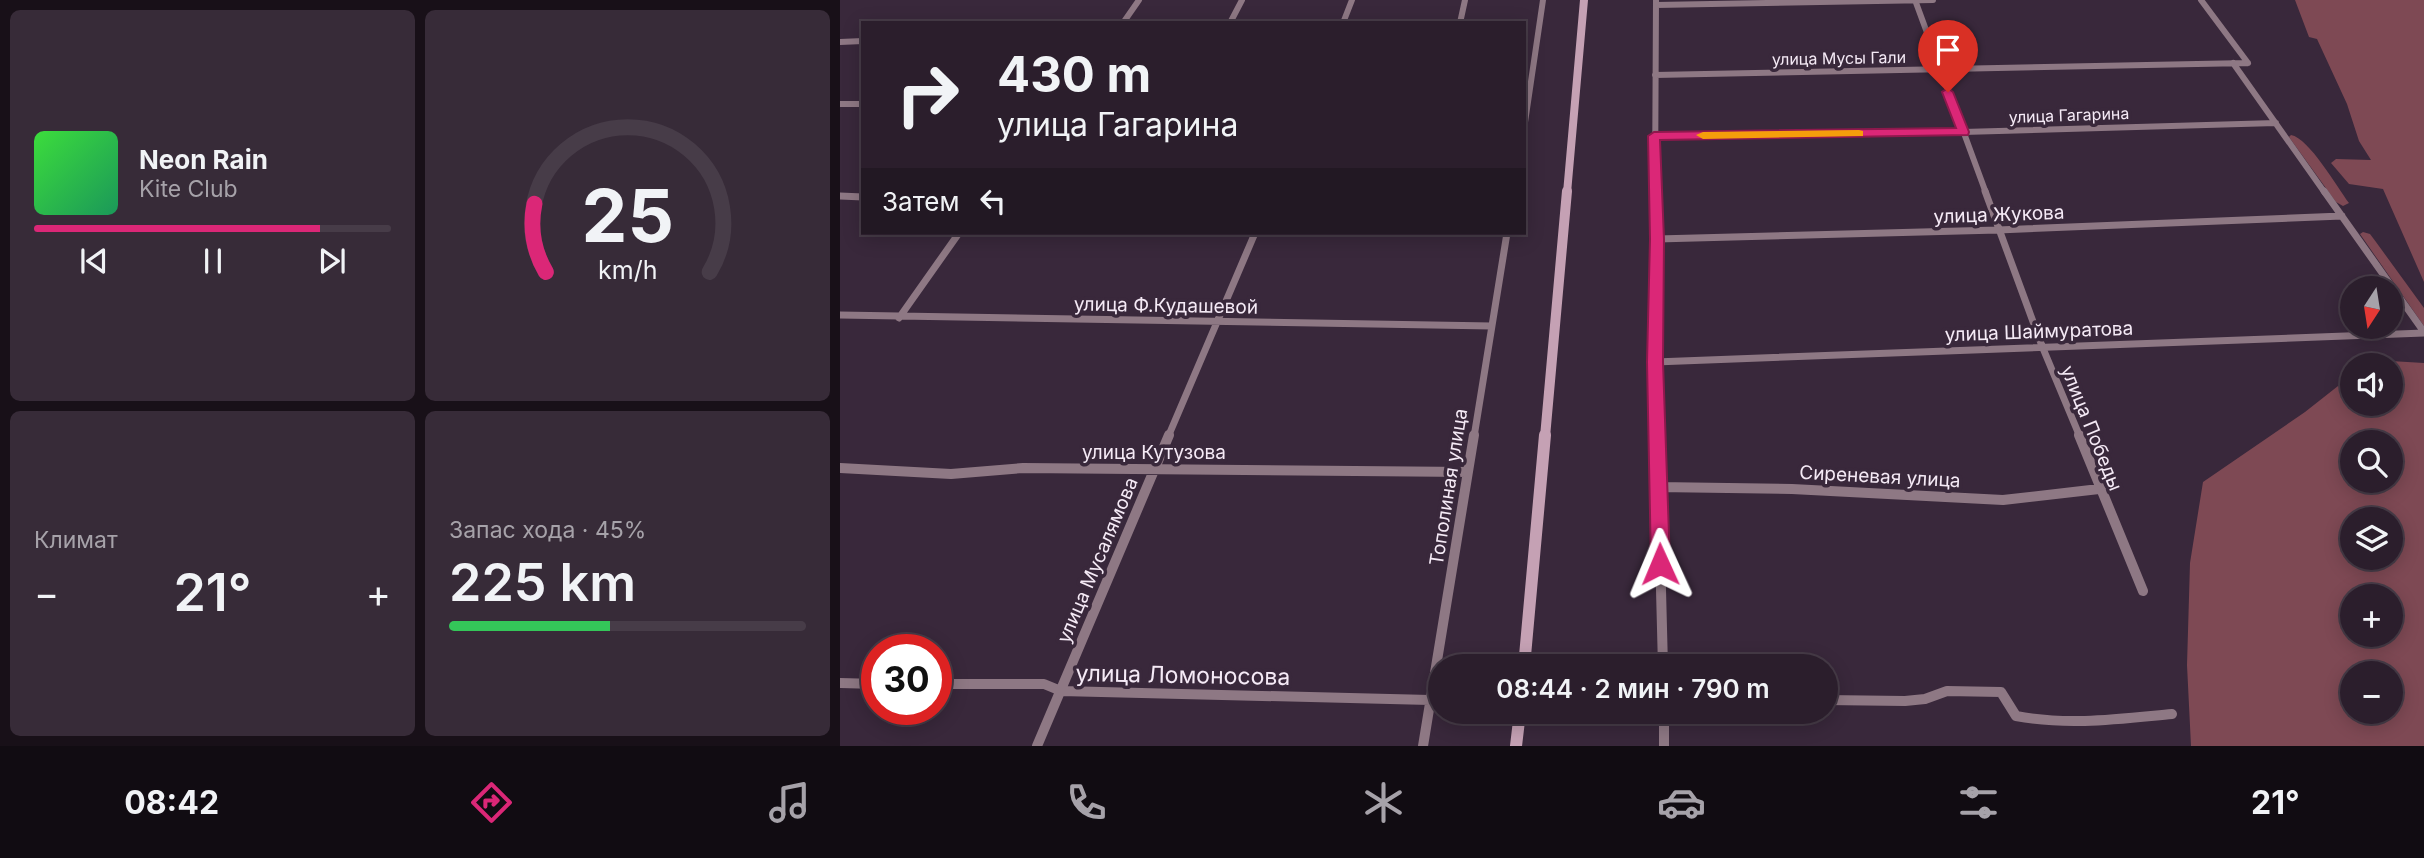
<!DOCTYPE html>
<html lang="ru">
<meta charset="utf-8">
<style>
:root{--surface:#2b1e2c;--page:#372b38;--text:#f1f3f6;--muted:#a6a2a9;--line:#473c48;--accent:#db2777}
body{margin:0;font-family:Inter,sans-serif;background:var(--page);color:var(--text);height:100vh;display:flex;flex-direction:column;font-size:26px;white-space:nowrap}
*{box-sizing:border-box;margin:0}
p{font-size:23px;color:var(--muted)}
.icon{flex:none;width:38px;height:38px;fill:none;stroke:currentColor;stroke-width:2;stroke-linecap:round;stroke-linejoin:round}
.map{position:relative;flex:1;overflow:hidden}
.panel{display:flex;flex-direction:column;gap:10px;padding:10px;background:#181018;width:840px}
.panel>*{flex:none}
.guide{position:absolute;left:21px;top:21px;width:665px;height:214px;border-radius:0px;box-shadow:0 4px 18px #0003,0 0 0 2px var(--line);background:#2b1e2c;color:var(--text);overflow:hidden}
.needle{width:46px;rotate:192deg}
.tools{position:absolute;left:1500px;top:276px;display:grid;gap:14px}
.tools a{display:grid;place-items:center;width:63px;height:63px;border-radius:50%;background:var(--surface);box-shadow:0 4px 18px #0003,0 0 0 2px var(--line);font-size:35px}
.speed{position:absolute;left:21px;top:634px;display:flex;gap:14px;font-size:35px;font-weight:700;text-align:center}
.speed>*{display:grid;place-content:center;width:91px;height:91px;border-radius:50%;background:var(--surface);box-shadow:0 4px 18px #0003,0 0 0 2px var(--line);line-height:1}
.speed .limit{border:10px solid #d22;background:#fff;color:#111}
.pin{position:absolute;display:grid;place-items:center;width:60px;height:60px;color:#fff;margin:-72px -30px;border-radius:50% 50% 50% 0;rotate:-45deg;box-shadow:0 0 7px #0007}
.pin .icon{rotate:45deg}
.me{position:absolute;width:77px;margin:-38px;rotate:359deg;stroke-linejoin:round;filter:drop-shadow(0 0 5px #0008)}
.turn{display:flex;align-items:center;gap:24px;height:147px;padding:0 21px;font-size:32px}
.turn .icon{width:91px;height:91px;stroke-width:2.5}
.turn b{display:block;font-size:49px;line-height:60px}
.then{display:flex;align-items:center;height:66px;padding:0 21px;background:#0003;gap:14px;font-size:26px}
.big{font-size:52px;font-weight:600;line-height:1.1}
.panel .tile{flex:1;display:flex;flex-direction:column;justify-content:center;gap:10px;min-width:0;padding:0 24px;border-radius:10px;background:var(--page)}
.panel .dial{align-items:center;gap:0}
.dial svg{height:182px;overflow:visible;fill:none;stroke:var(--line);stroke-width:7;stroke-linecap:round;text-anchor:middle}
.dial text{fill:var(--text);stroke:none}
.song{display:flex;align-items:center;gap:21px}
.cover{width:84px;height:84px;border-radius:10px;background:linear-gradient(135deg,hsl(120 70% 55%),hsl(150 70% 35%))}
.played{height:7px;border-radius:4px;background:linear-gradient(90deg,var(--accent) 80%,var(--line) 80%)}
.keys{display:flex;justify-content:space-around;direction:ltr}
.heat{display:flex;justify-content:space-between;align-items:center;font-size:38px;direction:ltr}
.charge{height:10px;border-radius:5px;background:linear-gradient(90deg,#34c759 45%,var(--line) 0)}
.panel .tiles{flex:1;display:grid;gap:10px;grid-template-columns:repeat(2,1fr)}
.trip{position:absolute;left:588px;top:654px;width:410px;height:70px;border-radius:35px;background:var(--surface);box-shadow:0 4px 18px #0003,0 0 0 2px var(--line);font-weight:600;line-height:70px;text-align:center}
.tab-bar{display:flex;height:112px;justify-content:space-around;align-items:center;background:#110c12;color:var(--muted)}
.tab-bar .icon{width:49px;height:49px}
.tab-bar .selected{color:var(--accent)}
.tab-bar b{font-size:32px;color:var(--text)}
main{display:flex;flex:1;min-height:0}
.map>svg:first-child{display:block}
.forest{fill:#7e4954;fill-rule:evenodd}
.lines{fill:none;stroke-linecap:round;stroke-linejoin:round}
.minor-far2{stroke:#8e7884;stroke-width:6}
.minor-far1{stroke:#8e7884;stroke-width:7}
.minor{stroke:#8e7884;stroke-width:10}
.secondary-far2{stroke:#c5a1b4;stroke-width:8}
.secondary-far1{stroke:#c5a1b4;stroke-width:10}
.secondary{stroke:#c5a1b4;stroke-width:12}
.route{fill:#db2777;stroke:#8e194d;stroke-width:2}
.slow{fill:#f59e0b}
.labels{text-anchor:middle;stroke-width:7;stroke-linejoin:round;paint-order:stroke}
.far-street-label{font-size:16px;fill:#f5eaf6;stroke:#39283b}
.street-label{font-size:19px;fill:#f5eaf6;stroke:#39283b}
.near-street-label{font-size:23px;fill:#f5eaf6;stroke:#39283b}
</style>
<main>
<section class="panel">
<div class="tiles">
<div class="tile">
<div class="song"><i class="cover"></i><div><b>Neon Rain</b><p>Kite Club</p></div></div>
<div class="played"></div>
<div class="keys"><svg class="icon" aria-label="previous" viewBox="0 0 24 24"><path d="M18 5L8 12l10 7zM5 5v14"/></svg><svg class="icon" aria-label="pause" viewBox="0 0 24 24"><path d="M8 5v14M16 5v14"/></svg><svg class="icon" aria-label="next" viewBox="0 0 24 24"><path d="M6 5l10 7-10 7zM19 5v14"/></svg></div>
</div>
<div class="tile dial"><svg viewBox="0 0 100 80">
<path d="M14 69A42 42 0 1 1 86 69"/>
<path d="M14 69A42 42 0 0 1 9 39" stroke="#db2777"/>
<text x="50" y="56" font-size="32" font-weight="700">25</text>
<text x="50" y="72" font-size="11">km/h</text>
</svg></div>
<div class="tile"><p>Климат</p>
<div class="heat"><a>−</a><b class="big">21°</b><a>+</a></div>
</div>
<div class="tile"><p>Запас хода · 45%</p><b class="big">225 km</b><div class="charge"></div></div>
</div>
</section>
<div class="map">
<svg width="1584" height="746" viewBox="0 0 1584 746">
<rect width="100%" height="100%" fill="#39283b"/>
<path class="forest" d="M1455 0H1584V282L1543 189 1509 184 1491 163 1496 159 1531 160 1519 141 1507 104 1477 39 1469 37Z
M1451 135C1469 138 1497 187 1509 203L1503 206 1496 202 1449 137Z
M1523 232 1530 234 1536 242 1584 308V326L1520 234Z
M1534 360 1584 363V746H1351L1347 665 1350 563 1363 482 1465 412 1512 375V404H1550V366H1525ZM1512 443H1550V481H1512ZM1512 520H1550V558H1512ZM1512 597H1550V635H1512ZM1512 674H1550V712H1512Z"/>
<g class="lines">
<path class="minor-far2" d="M1075 0 1146 193
M1361 0 1408 63
M816 5 1093 0
M283 23 299 0
M390 23 402 0
M503 23 512 0
M620 23 625 0
M0 42 23 41
M1393 63 1485 193
M815 75 1408 63
M0 104H23
M684 129 703 0
M814 136 1123 132 1436 123
M815 193 816 0"/>
<path class="minor-far1" d="M815 191 817 437
M1145 191 1202 346 1240 437
M1484 191 1584 332
M0 196 23 197
M817 239 1158 230 1502 216
M0 315 652 326
M59 318 119 233
M815 362 1584 333
M328 437 415 233
M634 437 667 233"/>
<path class="minor" d="M817 435 823 667
M1239 435 1303 591
M0 468 111 474 183 468 628 472
M818 487 952 489 1163 500 1259 489
M0 683 37 684
M96 684H204L221 691 590 700
M985 700 1065 701 1085 699 1107 691 1161 692 1176 716C1228 726 1279 719 1332 714
M824 712V746
M197 746 329 435
M583 746 634 435"/>
<path class="secondary-far2" d="M727 193 744 0"/>
<path class="secondary-far1" d="M705 437 727 191"/>
<path class="secondary" d="M684 667 705 435
M676 746 680 712"/>
</g>
<path class="route" d="M1108 88 1113 92 1129 132 1128 135 820 140 824 239 823 362 830 564 827 570 820 573 814 570 811 564 807 362 810 239 808 136 814 132 1116 128 1102 92Z"/>
<path class="slow" d="M1019 130 1023 131V136L863 139 856 135 863 132Z"/>
<g class="labels">
<g class="far-street-label">
<text transform="translate(999 58) rotate(-1)" y="6">улица Мусы Гали</text>
<text transform="translate(1229 115) rotate(-2)" y="6">улица Гагарина</text>
</g>
<g class="street-label">
<text transform="translate(1159 214) rotate(-2)" y="7">улица Жукова</text>
<text transform="translate(326 305) rotate(1)" y="7">улица Ф.Кудашевой</text>
<text transform="translate(1199 331) rotate(-2)" y="7">улица Шаймуратова</text>
<text transform="translate(1252 428) rotate(68)" y="7">улица Победы</text>
<text x="314" y="459">улица Кутузова</text>
<text transform="translate(1040 476) rotate(3)" y="7">Сиреневая улица</text>
<text transform="translate(608 487) rotate(-81)" y="7">Тополиная улица</text>
<text transform="translate(257 560) rotate(-67)" y="7">улица Мусалямова</text>
</g>
<g class="near-street-label">
<text transform="translate(343 675) rotate(1)" y="8">улица Ломоносова</text>
</g>
</g>
</svg>
<div class="tools">
<a><svg class="needle" viewBox="-14 -14 28 28"><path d="M0-13l5 13h-10z" fill="#e53935"/><path d="M0 13l5-13h-10z" fill="#a6a2a9"/></svg></a>
<a><svg class="icon" aria-label="sound" viewBox="0 0 24 24"><path d="M4 9h4l5-4v14l-5-4H4zM17 9q2 3 0 6"/></svg></a>
<a><svg class="icon" aria-label="search" viewBox="0 0 24 24"><circle cx="10" cy="10" r="6"/><path d="M15 15l6 6"/></svg></a>
<a><svg class="icon" aria-label="layers" viewBox="0 0 24 24"><path d="M12 4l9 5-9 5-9-5zM3 14l9 5 9-5"/></svg></a>
<a>+</a>
<a>−</a>
</div>
<div class="speed"><div class="limit">30</div></div>
<div class="pin" style="left:1108px;top:92px;background:#d93025"><svg class="icon" aria-label="arrive" viewBox="0 0 24 24"><path d="M6 21V4h12l-3 4 3 4H6"/></svg></div>
<svg class="me" style="left:820px;top:564px" viewBox="-20 -20 40 40"><path d="M0-17L14 15 0 8-14 15z" fill="#db2777" stroke="#fff" stroke-width="4"/></svg>
<div class="trip">08:44 · 2 мин · 790 m</div>
<div class="guide">
<div class="turn"><svg class="icon" aria-label="right" viewBox="0 0 24 24"><path d="M7 20v-9h11M14 6l5 5-5 5"/></svg><div><b>430 m</b>улица Гагарина</div></div>
<div class="then">Затем<svg class="icon" aria-label="left" viewBox="0 0 24 24"><path d="M17 20v-9H6M10 6l-5 5 5 5"/></svg></div>
</div>
</div>
</main>
<nav class="tab-bar">
<b>08:42</b>
<svg class="icon selected" aria-label="directions" viewBox="0 0 24 24"><path d="M12 3l9 9-9 9-9-9zM9 14v-3h6M13 9l2 2-2 2"/></svg>
<svg class="icon" aria-label="music" viewBox="0 0 24 24"><path d="M9 18V5l10-2v13"/><circle cx="6" cy="18" r="3"/><circle cx="16" cy="16" r="3"/></svg>
<svg class="icon" aria-label="phone" viewBox="0 0 24 24"><path d="M5 4h4l2 5-3 2q2 4 5 5l2-3 5 2v4C11 20 4 13 5 4z"/></svg>
<svg class="icon" aria-label="climate" viewBox="0 0 24 24"><path d="M12 3v18M4 7l16 10M4 17L20 7"/></svg>
<svg class="icon" aria-label="car" viewBox="0 0 24 24"><path d="M5 17H2v-5l4-1 3-4h7l3 4 3 1v5h-3M9 17h6M6 11h13"/><circle cx="7" cy="17" r="2"/><circle cx="17" cy="17" r="2"/></svg>
<svg class="icon" aria-label="filters" viewBox="0 0 24 24"><path d="M4 7h16M4 17h16"/><circle cx="9" cy="7" r="2"/><circle cx="15" cy="17" r="2"/></svg>
<b>21°</b>
</nav>
